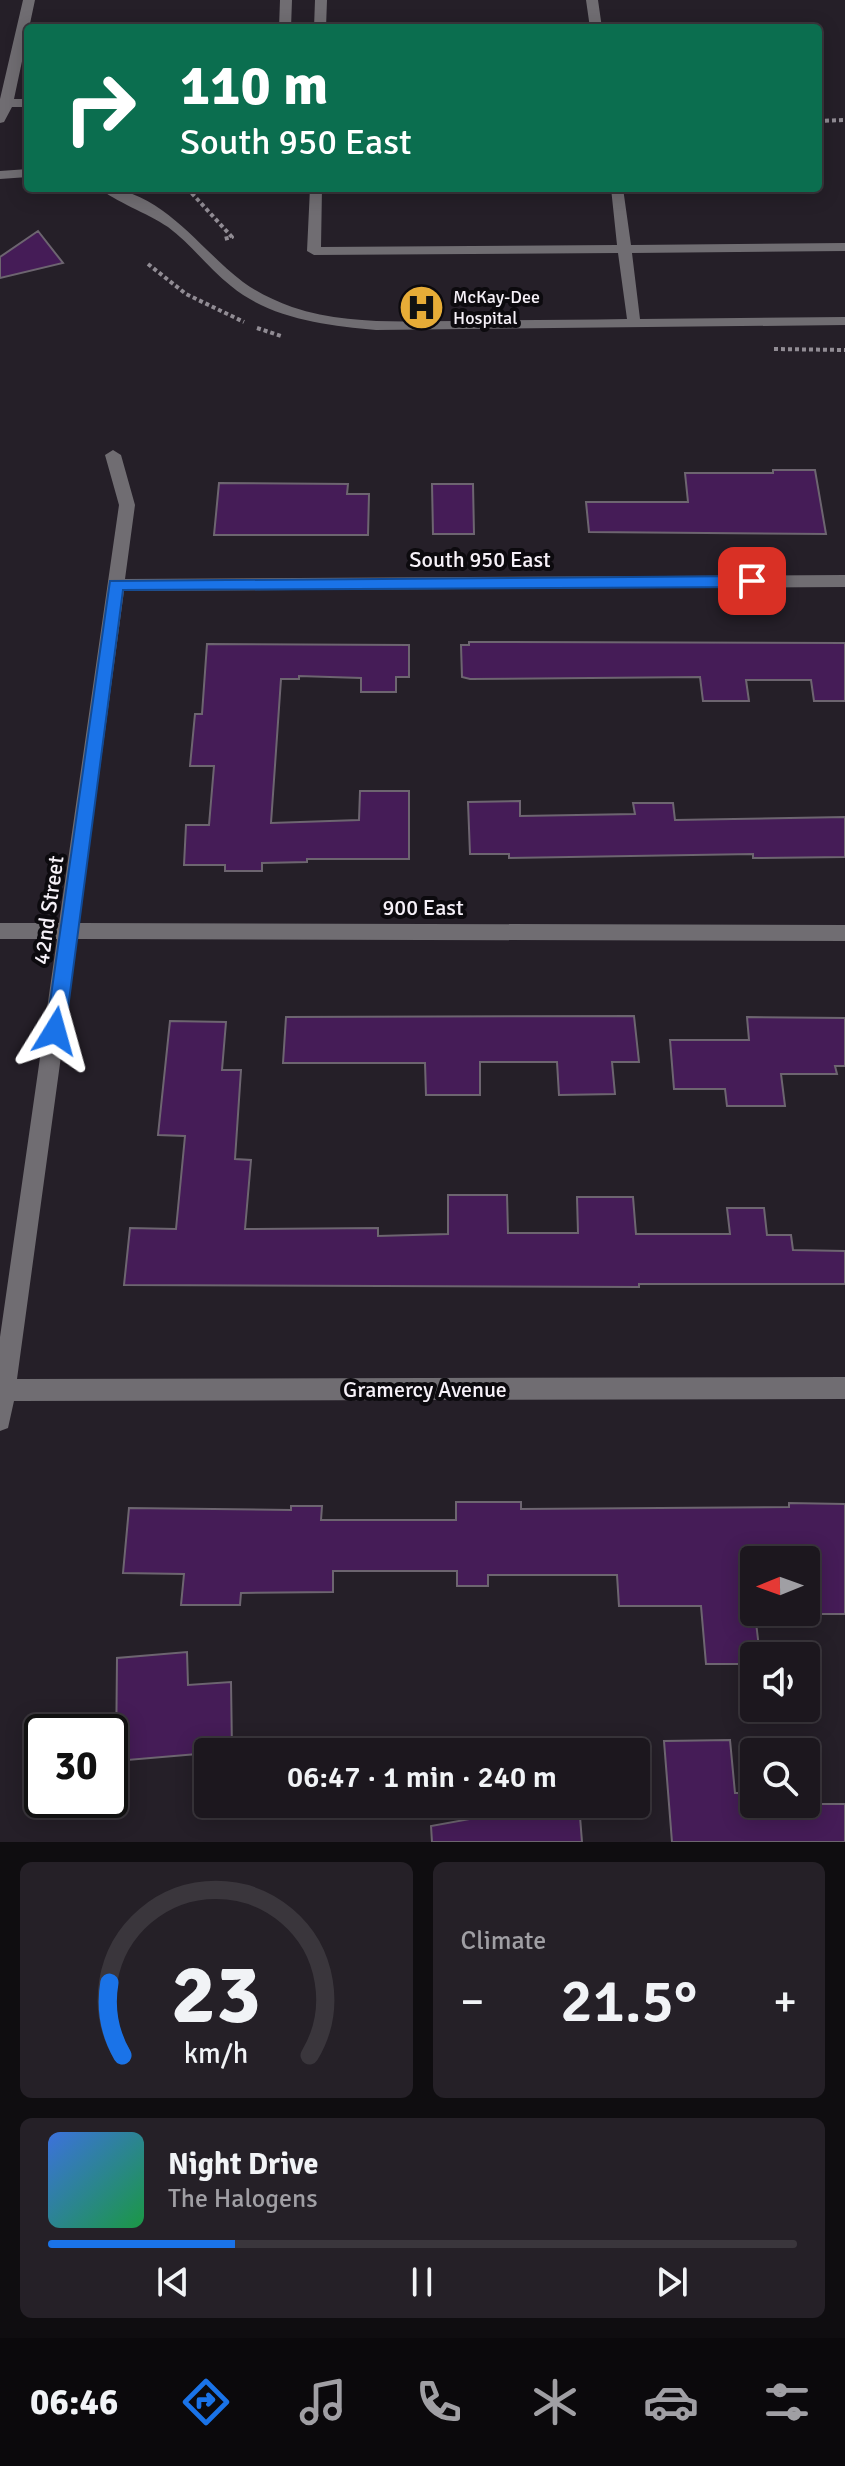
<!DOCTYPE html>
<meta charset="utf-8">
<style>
:root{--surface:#1c171e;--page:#252027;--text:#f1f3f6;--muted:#a09fa4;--line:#3a363c;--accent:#1a73e8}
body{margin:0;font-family:Signika,sans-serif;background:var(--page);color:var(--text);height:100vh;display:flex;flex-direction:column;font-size:30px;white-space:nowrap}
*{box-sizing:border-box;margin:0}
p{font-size:26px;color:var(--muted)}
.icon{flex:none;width:44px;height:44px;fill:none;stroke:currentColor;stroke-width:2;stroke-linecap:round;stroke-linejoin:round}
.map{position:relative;height:1842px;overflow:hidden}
.drawer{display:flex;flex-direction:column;gap:20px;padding:20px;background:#0f0d10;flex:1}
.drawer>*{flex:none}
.guide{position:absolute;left:24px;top:24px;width:798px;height:168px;border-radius:8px;box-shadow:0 4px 20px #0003,0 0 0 2px var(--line);background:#0b6e4f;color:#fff;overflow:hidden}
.needle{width:52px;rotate:269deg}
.tools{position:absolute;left:740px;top:1546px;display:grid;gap:16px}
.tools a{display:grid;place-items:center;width:80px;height:80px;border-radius:8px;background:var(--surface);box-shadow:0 4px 20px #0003,0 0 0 2px var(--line);font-size:40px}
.speed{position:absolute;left:24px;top:1714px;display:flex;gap:16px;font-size:40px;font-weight:700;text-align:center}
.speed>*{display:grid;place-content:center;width:104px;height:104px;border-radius:50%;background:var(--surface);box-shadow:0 4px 20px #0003,0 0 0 2px var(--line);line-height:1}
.speed .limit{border:4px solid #111;border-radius:12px;background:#fff;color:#111}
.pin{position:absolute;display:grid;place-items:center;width:68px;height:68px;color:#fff;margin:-34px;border-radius:16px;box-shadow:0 4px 12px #0006}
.me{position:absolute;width:88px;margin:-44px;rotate:8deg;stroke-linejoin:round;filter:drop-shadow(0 0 6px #0008)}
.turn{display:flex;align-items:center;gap:28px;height:168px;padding:0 24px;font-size:36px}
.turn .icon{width:104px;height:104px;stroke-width:2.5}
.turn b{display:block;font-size:56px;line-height:68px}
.big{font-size:60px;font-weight:600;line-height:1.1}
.drawer .widget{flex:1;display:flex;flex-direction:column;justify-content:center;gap:12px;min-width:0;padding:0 28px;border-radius:12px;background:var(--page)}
.drawer .dial{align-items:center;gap:0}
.dial svg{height:208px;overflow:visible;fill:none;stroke:var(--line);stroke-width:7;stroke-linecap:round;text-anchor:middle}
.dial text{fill:var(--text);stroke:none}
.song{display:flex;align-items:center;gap:24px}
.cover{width:96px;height:96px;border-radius:12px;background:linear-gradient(135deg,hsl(220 70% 55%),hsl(140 70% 35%))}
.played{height:8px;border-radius:4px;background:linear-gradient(90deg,var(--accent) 25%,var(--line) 25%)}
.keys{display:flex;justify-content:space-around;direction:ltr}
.heat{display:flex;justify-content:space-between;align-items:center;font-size:44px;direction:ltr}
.drawer .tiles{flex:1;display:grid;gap:20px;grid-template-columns:1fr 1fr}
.widget:last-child{grid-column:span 2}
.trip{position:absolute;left:194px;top:1738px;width:456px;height:80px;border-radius:8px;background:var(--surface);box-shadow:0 4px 20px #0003,0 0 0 2px var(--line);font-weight:600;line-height:80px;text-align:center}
.dock{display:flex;height:128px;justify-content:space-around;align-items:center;background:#0b090c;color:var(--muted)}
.dock .icon{width:56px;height:56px}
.dock .selected{color:var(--accent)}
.dock b{font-size:36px;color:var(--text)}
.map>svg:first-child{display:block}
.building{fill:#451c57;stroke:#6d6570;stroke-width:2;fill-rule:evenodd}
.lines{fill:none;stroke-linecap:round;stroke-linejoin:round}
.path{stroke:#918c94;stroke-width:4;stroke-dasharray:4 3;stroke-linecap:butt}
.lane{fill:#706d72;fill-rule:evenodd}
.street{fill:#706d72;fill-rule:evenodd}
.route{fill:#1a73e8;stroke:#114b97;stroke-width:2}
.labels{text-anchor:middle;stroke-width:8;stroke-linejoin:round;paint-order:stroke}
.far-poi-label{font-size:18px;fill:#f6f1f8;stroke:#0c0a0e;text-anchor:start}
.street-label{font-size:22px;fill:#f6f1f8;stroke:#0c0a0e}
</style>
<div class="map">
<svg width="845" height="1842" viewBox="0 0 845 1842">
<rect width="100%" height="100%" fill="#251f28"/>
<path class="building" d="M38 231 63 263 0 278V257Z
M773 470H815L826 534 589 532 586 502H688L685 473H773Z
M219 483 348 484 347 494H369L368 535H214Z
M432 484H473L474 534H433Z
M469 642 845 643V701H814L811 680H746L749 701H703L700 677 470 679 462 677 461 645H469Z
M207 644 409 645V677H396V692H361V678L299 676V679H281L271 823 359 820 360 791H409V859H307V862L262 863V871H225V865H184L186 825H209L214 766H190L195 714H202Z
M520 801V816L635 814 633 803H673L675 820 845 817V857L753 858V854L509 858V854H470L468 802Z
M634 1016 639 1062H612L615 1094 559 1095 557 1062H480V1095H426L425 1063H283L286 1017Z
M747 1017 845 1018V1066H835L837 1074H781L785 1106H727L725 1089H674L670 1040H749Z
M170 1021 226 1022 222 1070H241L235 1159 251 1160 245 1229 378 1228V1236L448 1234V1195H507L508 1233H578L577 1197H633L636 1234H730L727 1208H764L767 1235H791L793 1250 845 1251V1284H639V1287L124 1285 130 1228 176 1229 185 1136 158 1135Z
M456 1502H521V1509L789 1507V1503L845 1504V1614H755L760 1656H754V1664H706L701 1606H619L617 1575H488V1586H457V1571H333V1592L241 1593 240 1605H181L184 1574 123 1573 129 1508 291 1510V1506H322L321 1520H456ZM754 1560H806V1612H754Z
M187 1652 188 1685 231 1682 232 1751 116 1761 117 1658Z
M730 1740 735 1793H754V1804H845V1842H672L664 1741Z
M491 1804H579L582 1842H432L431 1826 492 1815Z"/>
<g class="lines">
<path class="path" d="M345 28 567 26
M818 121 845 120
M187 188 232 237 224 239
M148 264 186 294 244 322
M257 328 281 336
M774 349 845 350"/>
<path class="lane" d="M23 0H35L14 99H28V107H12L4 122 0 123V99Z
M280 0H292L291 28H279Z
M315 0H327L326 28H314Z
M586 0H598L602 28H590Z
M28 169V177L0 179V171Z
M99 188C161 188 198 248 243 282 258 293 275 301 292 307 345 325 401 321 455 321 513 320 570 320 627 319L618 253 314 255 307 251 310 188H322L321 247 617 245 611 188H623L631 245 845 243V251L632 253 640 319 845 317V325L376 330C326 325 271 319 231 286 208 268 191 244 168 227 147 213 114 201 99 188Z"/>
<path class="street" d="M113 450 121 455 135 505 125 579 845 575V587L124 591 79 923 845 925V941L77 939 17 1379 845 1377V1399L14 1401 8 1428 0 1431V1337L57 939H0V923H59L119 505 105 455Z"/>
</g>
<path class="route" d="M752 576 760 581 752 587 123 590 65 1031 62 1037H48L46 1031 110 581Z"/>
<defs>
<symbol id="hospital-disc" viewBox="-11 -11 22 22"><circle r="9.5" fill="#e7ac37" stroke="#0c0a0e"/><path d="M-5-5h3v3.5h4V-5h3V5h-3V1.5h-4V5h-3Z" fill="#111"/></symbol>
</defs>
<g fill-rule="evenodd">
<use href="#hospital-disc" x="396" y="282" width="51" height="51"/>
</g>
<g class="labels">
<g class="far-poi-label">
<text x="453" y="303">McKay-Dee<tspan x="453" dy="21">Hospital</tspan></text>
</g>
<g class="street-label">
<text x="480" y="567">South 950 East</text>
<text x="423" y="915">900 East</text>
<text transform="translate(48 910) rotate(-82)" y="8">42nd Street</text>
<text x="425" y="1397">Gramercy Avenue</text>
</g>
</g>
</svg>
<div class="tools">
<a><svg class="needle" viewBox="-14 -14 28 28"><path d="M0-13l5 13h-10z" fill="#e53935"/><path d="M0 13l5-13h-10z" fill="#a09fa4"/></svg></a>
<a><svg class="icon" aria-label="sound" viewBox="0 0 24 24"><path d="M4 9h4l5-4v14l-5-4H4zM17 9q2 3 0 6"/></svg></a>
<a><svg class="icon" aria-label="search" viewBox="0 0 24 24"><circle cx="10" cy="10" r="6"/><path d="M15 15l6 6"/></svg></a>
</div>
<div class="speed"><div class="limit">30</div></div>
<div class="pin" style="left:752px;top:581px;background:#d93025"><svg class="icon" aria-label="arrive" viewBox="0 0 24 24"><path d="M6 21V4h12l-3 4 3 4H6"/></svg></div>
<svg class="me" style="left:55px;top:1031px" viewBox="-20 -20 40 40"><path d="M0-17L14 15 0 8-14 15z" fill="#1a73e8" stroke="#fff" stroke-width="4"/></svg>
<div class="trip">06:47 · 1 min · 240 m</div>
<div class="guide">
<div class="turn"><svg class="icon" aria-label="right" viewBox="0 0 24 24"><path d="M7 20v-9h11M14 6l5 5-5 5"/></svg><div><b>110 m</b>South 950 East</div></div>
</div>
</div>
<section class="drawer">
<div class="tiles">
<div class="widget dial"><svg viewBox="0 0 100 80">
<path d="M14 69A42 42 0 1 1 86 69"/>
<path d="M14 69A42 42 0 0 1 9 41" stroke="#1a73e8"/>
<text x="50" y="56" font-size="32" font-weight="700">23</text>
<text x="50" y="72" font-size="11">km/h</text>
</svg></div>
<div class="widget"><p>Climate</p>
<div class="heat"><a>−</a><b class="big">21.5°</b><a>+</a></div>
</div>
<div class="widget">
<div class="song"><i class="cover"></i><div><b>Night Drive</b><p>The Halogens</p></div></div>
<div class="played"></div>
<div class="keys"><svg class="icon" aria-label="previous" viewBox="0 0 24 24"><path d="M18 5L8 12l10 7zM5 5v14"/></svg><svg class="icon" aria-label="pause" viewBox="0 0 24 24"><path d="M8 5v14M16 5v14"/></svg><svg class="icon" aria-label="next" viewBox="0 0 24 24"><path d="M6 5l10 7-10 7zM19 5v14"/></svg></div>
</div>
</div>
</section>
<nav class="dock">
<b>06:46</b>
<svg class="icon selected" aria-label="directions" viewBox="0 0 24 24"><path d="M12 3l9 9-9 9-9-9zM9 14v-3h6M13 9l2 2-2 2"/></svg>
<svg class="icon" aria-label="music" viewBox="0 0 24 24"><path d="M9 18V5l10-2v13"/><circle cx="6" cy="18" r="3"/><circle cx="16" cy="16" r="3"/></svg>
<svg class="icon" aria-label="phone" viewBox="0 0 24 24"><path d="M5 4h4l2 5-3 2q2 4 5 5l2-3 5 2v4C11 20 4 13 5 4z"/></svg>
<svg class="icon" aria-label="climate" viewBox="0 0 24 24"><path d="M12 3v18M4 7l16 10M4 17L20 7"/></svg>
<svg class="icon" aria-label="car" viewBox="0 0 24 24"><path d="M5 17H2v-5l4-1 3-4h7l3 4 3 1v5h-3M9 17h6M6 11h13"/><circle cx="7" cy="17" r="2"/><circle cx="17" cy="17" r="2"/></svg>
<svg class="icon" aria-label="filters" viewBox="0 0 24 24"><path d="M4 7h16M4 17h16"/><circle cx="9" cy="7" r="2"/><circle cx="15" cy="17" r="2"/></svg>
</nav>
